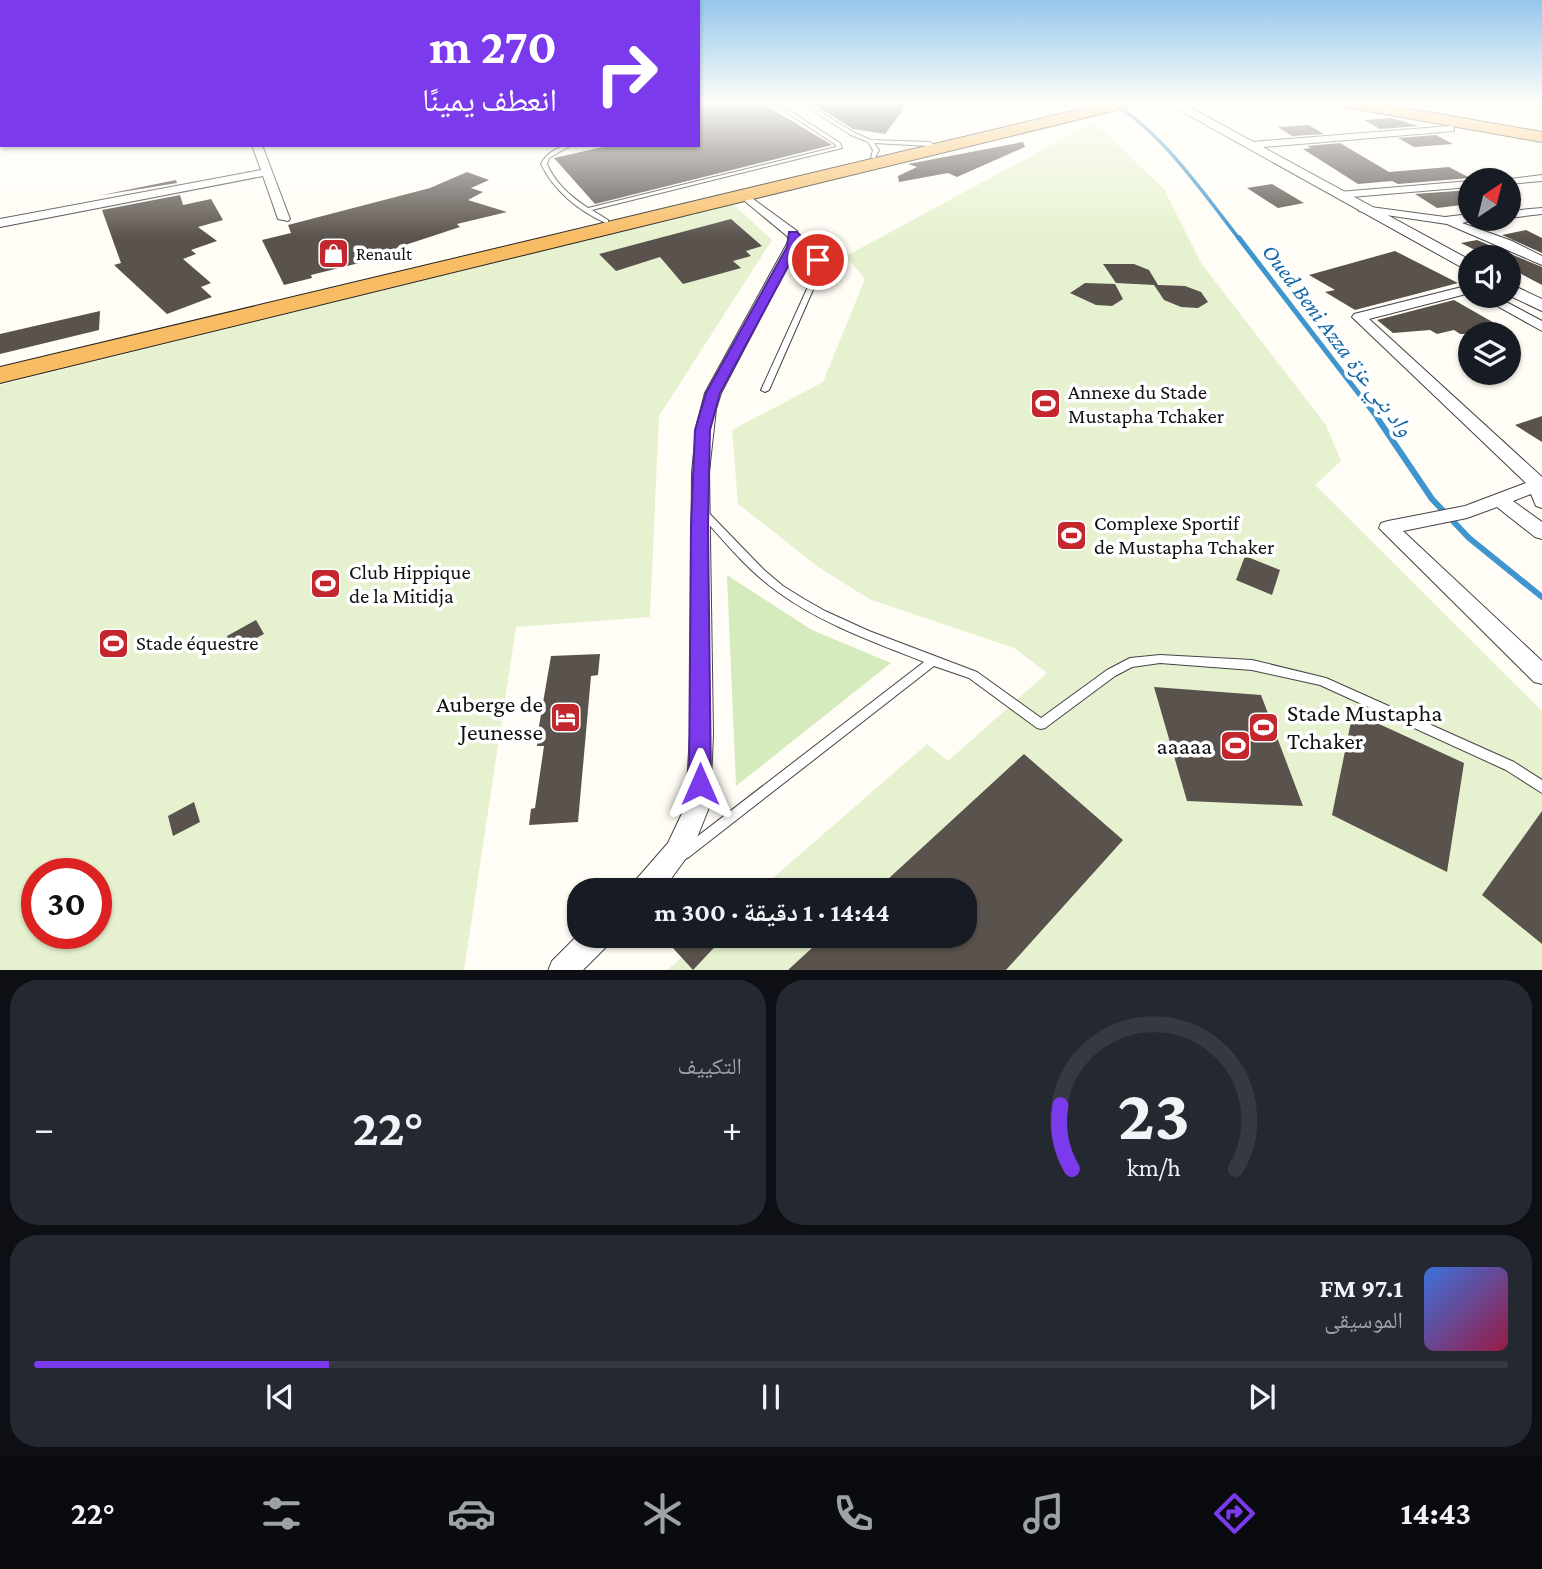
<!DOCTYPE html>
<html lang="ar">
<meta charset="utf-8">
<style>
:root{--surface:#171b24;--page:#242831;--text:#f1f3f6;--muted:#9ea1a6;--line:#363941;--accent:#7c3aed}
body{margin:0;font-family:"Crimson Pro","Noto Naskh Arabic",serif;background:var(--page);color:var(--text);direction:rtl;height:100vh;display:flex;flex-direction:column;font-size:26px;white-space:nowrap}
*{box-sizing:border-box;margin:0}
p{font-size:23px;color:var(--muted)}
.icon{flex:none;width:38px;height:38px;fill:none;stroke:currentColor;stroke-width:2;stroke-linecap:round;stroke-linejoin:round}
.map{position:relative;height:970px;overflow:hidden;direction:ltr}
.sheet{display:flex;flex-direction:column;gap:10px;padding:10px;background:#0d0f14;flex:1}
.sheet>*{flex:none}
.top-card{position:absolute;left:0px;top:0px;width:700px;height:147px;box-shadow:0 2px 5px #0004;direction:rtl;background:#7c3aed;color:#fff;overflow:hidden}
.needle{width:46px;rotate:35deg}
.controls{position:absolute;left:1458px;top:168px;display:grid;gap:14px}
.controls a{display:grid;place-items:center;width:63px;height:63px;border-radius:50%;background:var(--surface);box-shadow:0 2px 5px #0004;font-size:35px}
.speed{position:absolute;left:21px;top:858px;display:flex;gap:14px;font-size:35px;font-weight:700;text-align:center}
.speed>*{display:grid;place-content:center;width:91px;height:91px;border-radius:50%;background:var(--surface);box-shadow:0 2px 5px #0004;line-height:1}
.speed .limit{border:10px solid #d22;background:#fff;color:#111}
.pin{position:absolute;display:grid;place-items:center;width:60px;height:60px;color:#fff;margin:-30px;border:4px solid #fff;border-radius:50%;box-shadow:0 2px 7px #0007}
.me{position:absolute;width:77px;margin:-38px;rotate:0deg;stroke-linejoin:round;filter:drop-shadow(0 0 5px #0008)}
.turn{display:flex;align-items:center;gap:24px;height:147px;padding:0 28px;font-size:32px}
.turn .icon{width:91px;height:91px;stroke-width:2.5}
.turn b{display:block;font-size:49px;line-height:60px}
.big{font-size:52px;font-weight:700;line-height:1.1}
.sheet .card{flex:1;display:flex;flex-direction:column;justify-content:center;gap:10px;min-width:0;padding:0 24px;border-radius:28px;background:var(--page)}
.sheet .dial{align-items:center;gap:0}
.dial svg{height:182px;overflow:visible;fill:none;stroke:var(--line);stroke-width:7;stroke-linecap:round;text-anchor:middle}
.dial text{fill:var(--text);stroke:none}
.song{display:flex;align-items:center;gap:21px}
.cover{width:84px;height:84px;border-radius:10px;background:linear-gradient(135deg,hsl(220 70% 55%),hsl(340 70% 35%))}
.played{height:7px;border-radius:4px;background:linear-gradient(90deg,var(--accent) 20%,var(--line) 20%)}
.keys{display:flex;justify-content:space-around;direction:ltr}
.heat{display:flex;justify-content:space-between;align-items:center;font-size:38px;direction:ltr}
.sheet .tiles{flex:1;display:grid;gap:10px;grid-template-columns:1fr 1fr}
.card:last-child{grid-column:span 2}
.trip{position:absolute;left:567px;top:878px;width:410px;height:70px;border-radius:28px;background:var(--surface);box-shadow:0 2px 5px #0004;font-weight:700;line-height:70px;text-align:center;direction:rtl}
.dock{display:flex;height:112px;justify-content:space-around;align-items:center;background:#090b0e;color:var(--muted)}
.dock .icon{width:49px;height:49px}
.dock .current{color:var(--accent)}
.dock b{font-size:32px;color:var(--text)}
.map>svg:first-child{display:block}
.green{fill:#d5ebbd}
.pitch{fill:#e6f2cf;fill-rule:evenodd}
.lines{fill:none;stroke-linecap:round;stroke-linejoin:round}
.stream-far2{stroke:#3f96cf;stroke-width:3.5}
.stream-far1{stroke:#3f96cf;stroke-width:5}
.stream{stroke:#3f96cf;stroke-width:6}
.building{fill:#5a524d}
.service-casing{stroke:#444;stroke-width:2}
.minor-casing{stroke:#444;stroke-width:2}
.tertiary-casing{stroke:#444;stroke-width:2}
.trunk-casing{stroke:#222;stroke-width:2}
.service{fill:#fff;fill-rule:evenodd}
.minor{fill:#fff;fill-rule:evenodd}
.tertiary{fill:#fff;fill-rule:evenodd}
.trunk{fill:#f7bc64;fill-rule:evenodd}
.route{fill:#7c3aed;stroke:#51269a;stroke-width:2}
.labels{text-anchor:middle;stroke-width:7;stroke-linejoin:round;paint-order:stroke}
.far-poi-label{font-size:18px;fill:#111;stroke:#fff;text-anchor:start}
.poi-label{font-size:21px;fill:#111;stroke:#fff;text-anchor:start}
.water-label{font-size:23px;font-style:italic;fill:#1768a6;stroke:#fff}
.near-poi-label{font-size:24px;fill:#111;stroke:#fff;text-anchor:end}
</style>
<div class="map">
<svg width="1542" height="971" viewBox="0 0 1542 971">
<rect width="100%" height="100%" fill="#fffdf5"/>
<path class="green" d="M727 575 812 630 891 663 736 786Z"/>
<path class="pitch" d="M1094 122 1164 189 1201 263 1326 425 1341 461 1315 485 1542 711V970L666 971 706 936H964V891H758L927 744 948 761 1047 673 1014 648 869 599 817 566 738 504 732 430 823 382 865 279 846 256Z
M733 204 772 240 659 416 650 617 516 627 464 970H0V385ZM37 873H96V933H37Z"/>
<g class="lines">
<path class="stream-far2" d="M1108 102C1156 123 1207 198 1240 240"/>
<path class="stream-far1" d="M1239 238 1379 420"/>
<path class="stream" d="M1378 419 1432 499 1469 538 1542 597"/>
</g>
<path class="building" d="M698 102H760L832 145 595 204 554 158 612 145H698Z
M818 102H909L885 134 853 129 815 105Z
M1392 118 1419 126 1380 129 1364 120Z
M1309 125 1324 134 1292 136 1278 127Z
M1436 135 1453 144 1414 147 1398 138Z
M1023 142 1025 147 957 177 948 173 899 182 898 176 917 167 908 164Z
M1340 143 1389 172 1449 167 1470 178 1398 184 1392 181 1358 184 1303 149 1311 148 1307 146Z
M467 172 489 180 471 188 483 192 468 200 507 212 457 224 460 227 396 248 399 253 311 275 312 278 284 285 262 240 291 233 288 225 430 188Z
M176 180 177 183 97 196Z
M1272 184 1304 203 1278 208 1247 188Z
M1470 190V204L1437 208 1415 194Z
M180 195 183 205 211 199 223 220 198 227 217 241 191 250 196 254 183 259 211 283 201 287 212 297 167 314 114 265 121 263 102 210Z
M731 219 762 246 746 251 751 256 733 261 741 268 723 273 683 284 660 257 616 271 599 254Z
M1526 230 1542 238V253L1502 235Z
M1477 240 1542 267V285L1508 267V257H1489L1461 243Z
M1395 251 1458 283 1355 310 1325 292 1335 290 1309 275Z
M1103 264H1134L1149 270 1158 285 1185 286 1201 292 1208 302 1198 308 1181 307 1164 300 1154 285 1116 283Z
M1085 283 1115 284 1123 299 1112 306 1096 305 1070 293Z
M1454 300 1496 324 1490 325 1504 334H1460L1454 330 1437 334 1430 330 1393 333 1377 320Z
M100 311 99 330 0 354V334Z
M1542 416V442L1515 425Z
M1245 556 1280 570 1272 595 1236 580Z
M256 620 264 634 234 650 227 636Z
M600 654 598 675 591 676 578 822 529 825 531 809 535 808 544 746H537L539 726 551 656Z
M1154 687 1261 695 1303 806 1187 801Z
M1353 712 1464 763 1447 872 1332 815Z
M1024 754 1123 840 1006 970H788L825 936H964V891H875Z
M194 802 200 822 173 836 168 816Z
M1542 811V944L1482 895Z
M662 936H725L693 970Z"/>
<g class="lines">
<defs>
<path id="service" d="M771 102H776L840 143 842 148 592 210 608 220V222L606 223C579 211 554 191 541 164 546 153 560 145 572 145L549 158 547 164C556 184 570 196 588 208L836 147V145Z
M799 102H804L855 133 871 140 930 142 933 144 930 146 874 143 879 150 875 158H871L873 150 868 142 851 135Z
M0 114H2V116H0Z
M791 233H795L816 252 823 267 769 390 765 392 761 390 817 267 811 254 791 235Z
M701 507 704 508 764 570 783 586 804 599 825 611 869 631 977 672 1041 718 1107 670 1130 658 1160 655 1252 660 1326 678 1514 762 1542 780V793L1506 770 1320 685 1252 670 1160 663 1132 667 1115 676 1045 728 1041 729 1037 728 969 678 934 666 689 857 685 859 681 857 679 853 681 849 924 662C874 642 822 624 778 592 747 570 723 540 698 512L696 510Z"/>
<path id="minor" d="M1451 126 1454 127V131L1251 148 1246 145 1251 142Z
M252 145H262L290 219 288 221 278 219 263 176 0 227V219L261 170Z
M1542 175V181L1508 184V180H1503Z
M1470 181V187L1339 198 1333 195 1339 192Z
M745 193 797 231 801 240 721 393 716 409 709 472 713 734 710 805 692 850 662 891H630L634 882 668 843 686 805 690 734 692 472 697 424 705 393 789 240 787 236 741 198V194Z
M1363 206 1445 217 1470 214V219H1475L1474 220 1462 223 1512 241 1542 256V265L1447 224 1359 211V207Z
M1542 208V214L1508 218V211Z
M1470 285V293L1369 319 1542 477V508L1536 506 1531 494 1513 501 1542 522V539L1535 537 1497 507 1467 518 1403 531 1542 661V684L1534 682 1379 528 1381 523 1388 521 1465 506 1526 483 1352 317 1354 314Z
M1479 296H1495L1542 321V331Z
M579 934 610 936 607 946 582 971H548L552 961Z"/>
<path id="tertiary" d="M1165 102H1180L1470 260V272Z
M0 133H2V141H0Z
M1508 283 1542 299V311L1508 295Z"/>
<path id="trunk" d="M1110 102H1137L1129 107 0 383V367Z
M1337 102H1371L1542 132V142L1345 107Z"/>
</defs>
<use href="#service" class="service-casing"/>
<use href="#minor" class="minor-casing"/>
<use href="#tertiary" class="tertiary-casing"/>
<use href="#trunk" class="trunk-casing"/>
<use href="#service" class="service"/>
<use href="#minor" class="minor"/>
<use href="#tertiary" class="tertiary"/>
<use href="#trunk" class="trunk"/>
</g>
<linearGradient id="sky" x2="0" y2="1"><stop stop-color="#95c6ee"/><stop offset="0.43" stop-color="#fffefa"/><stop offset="1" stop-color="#fffefa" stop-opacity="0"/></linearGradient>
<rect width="1542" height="238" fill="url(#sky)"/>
<path class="route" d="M789 232H797L824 260 814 262 799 246 720 393 710 430 708 525 711 784 708 791 700 794 693 791 689 784 691 525 695 430 706 393 787 247Z"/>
<defs>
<symbol id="shop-square" viewBox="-11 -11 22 22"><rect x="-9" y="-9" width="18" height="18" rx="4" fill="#c4262e" stroke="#fff"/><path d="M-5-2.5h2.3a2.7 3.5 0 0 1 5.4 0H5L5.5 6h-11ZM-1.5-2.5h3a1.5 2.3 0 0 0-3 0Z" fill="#fff"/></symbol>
<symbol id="stadium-square" viewBox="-11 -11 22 22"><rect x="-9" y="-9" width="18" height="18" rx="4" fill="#c4262e" stroke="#fff"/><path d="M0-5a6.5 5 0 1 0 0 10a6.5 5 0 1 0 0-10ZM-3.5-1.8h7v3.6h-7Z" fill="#fff"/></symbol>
<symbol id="hotel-square" viewBox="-11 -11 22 22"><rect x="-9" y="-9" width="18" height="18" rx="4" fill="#c4262e" stroke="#fff"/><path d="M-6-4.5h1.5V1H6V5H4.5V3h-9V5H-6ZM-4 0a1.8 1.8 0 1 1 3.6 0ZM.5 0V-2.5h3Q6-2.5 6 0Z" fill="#fff"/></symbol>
</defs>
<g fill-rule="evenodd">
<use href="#shop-square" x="316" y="236" width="35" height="35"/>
<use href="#stadium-square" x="1028" y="386" width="35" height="35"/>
<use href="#stadium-square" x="1054" y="518" width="35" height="35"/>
<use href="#stadium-square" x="308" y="566" width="35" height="35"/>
<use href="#stadium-square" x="96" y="626" width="35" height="35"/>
<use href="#hotel-square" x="548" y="700" width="35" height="35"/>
<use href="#stadium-square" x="1246" y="710" width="35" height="35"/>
<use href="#stadium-square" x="1218" y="728" width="35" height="35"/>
</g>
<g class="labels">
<g class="far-poi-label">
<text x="356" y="260">Renault</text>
</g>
<g class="poi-label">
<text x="1068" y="399">Annexe du Stade<tspan x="1068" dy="24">Mustapha Tchaker</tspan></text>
<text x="1094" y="530">Complexe Sportif<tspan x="1094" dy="24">de Mustapha Tchaker</tspan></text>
<text x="349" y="579">Club Hippique<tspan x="349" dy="24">de la Mitidja</tspan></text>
<text x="136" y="650">Stade équestre</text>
</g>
<g class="water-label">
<text transform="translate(1338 340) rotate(53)" y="8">Oued Beni Azza واد بني عزة</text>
</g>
<g class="near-poi-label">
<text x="543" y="712">Auberge de<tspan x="543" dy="28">Jeunesse</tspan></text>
<text x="1287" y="721" text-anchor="start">Stade Mustapha<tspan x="1287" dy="28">Tchaker</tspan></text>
<text x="1212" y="754">aaaaa</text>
</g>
</g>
</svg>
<div class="controls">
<a><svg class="needle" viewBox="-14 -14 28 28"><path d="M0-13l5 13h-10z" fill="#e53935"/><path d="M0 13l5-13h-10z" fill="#9ea1a6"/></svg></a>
<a><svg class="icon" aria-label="sound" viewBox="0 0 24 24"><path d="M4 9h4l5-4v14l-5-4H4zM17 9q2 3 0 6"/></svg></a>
<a><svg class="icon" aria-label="layers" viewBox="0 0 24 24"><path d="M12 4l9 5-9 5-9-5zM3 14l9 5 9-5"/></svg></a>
</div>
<div class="speed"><div class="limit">30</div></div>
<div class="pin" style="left:818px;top:260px;background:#d93025"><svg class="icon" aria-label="arrive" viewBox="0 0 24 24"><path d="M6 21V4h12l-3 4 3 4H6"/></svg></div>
<svg class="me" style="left:700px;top:784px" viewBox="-20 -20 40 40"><path d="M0-17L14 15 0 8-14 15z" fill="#7c3aed" stroke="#fff" stroke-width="4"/></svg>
<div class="trip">14:44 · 1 دقيقة · 300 m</div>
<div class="top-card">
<div class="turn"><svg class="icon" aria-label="right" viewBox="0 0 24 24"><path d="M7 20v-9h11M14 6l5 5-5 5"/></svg><div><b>270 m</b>انعطف يمينًا</div></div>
</div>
</div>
<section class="sheet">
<div class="tiles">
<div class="card dial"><svg viewBox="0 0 100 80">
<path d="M14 69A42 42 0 1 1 86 69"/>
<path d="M14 69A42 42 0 0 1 9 41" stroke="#7c3aed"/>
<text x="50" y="56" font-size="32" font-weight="700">23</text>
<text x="50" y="72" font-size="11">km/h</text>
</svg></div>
<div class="card"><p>التكييف</p>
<div class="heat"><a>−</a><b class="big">22°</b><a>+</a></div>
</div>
<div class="card">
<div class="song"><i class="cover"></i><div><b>97.1 FM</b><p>الموسيقى</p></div></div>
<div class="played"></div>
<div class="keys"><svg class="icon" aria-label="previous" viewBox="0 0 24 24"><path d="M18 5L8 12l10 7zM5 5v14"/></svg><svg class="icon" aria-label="pause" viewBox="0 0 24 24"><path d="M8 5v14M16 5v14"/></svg><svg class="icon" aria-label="next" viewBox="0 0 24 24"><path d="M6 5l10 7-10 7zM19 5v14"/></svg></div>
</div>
</div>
</section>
<nav class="dock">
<b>14:43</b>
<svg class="icon current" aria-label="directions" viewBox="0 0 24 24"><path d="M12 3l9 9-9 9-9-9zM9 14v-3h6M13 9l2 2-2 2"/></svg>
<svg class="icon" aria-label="music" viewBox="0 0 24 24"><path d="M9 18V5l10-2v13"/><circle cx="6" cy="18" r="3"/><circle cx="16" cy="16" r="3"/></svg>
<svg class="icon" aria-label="phone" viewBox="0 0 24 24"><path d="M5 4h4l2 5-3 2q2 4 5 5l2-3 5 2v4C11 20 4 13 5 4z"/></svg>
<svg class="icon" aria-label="climate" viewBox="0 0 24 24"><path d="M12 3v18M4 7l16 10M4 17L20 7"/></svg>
<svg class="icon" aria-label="car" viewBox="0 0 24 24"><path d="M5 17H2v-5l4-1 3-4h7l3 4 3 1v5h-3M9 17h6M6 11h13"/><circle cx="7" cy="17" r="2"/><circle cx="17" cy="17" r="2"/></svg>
<svg class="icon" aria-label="filters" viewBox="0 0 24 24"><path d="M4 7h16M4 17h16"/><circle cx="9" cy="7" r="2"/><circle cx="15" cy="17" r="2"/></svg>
<b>22°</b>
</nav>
